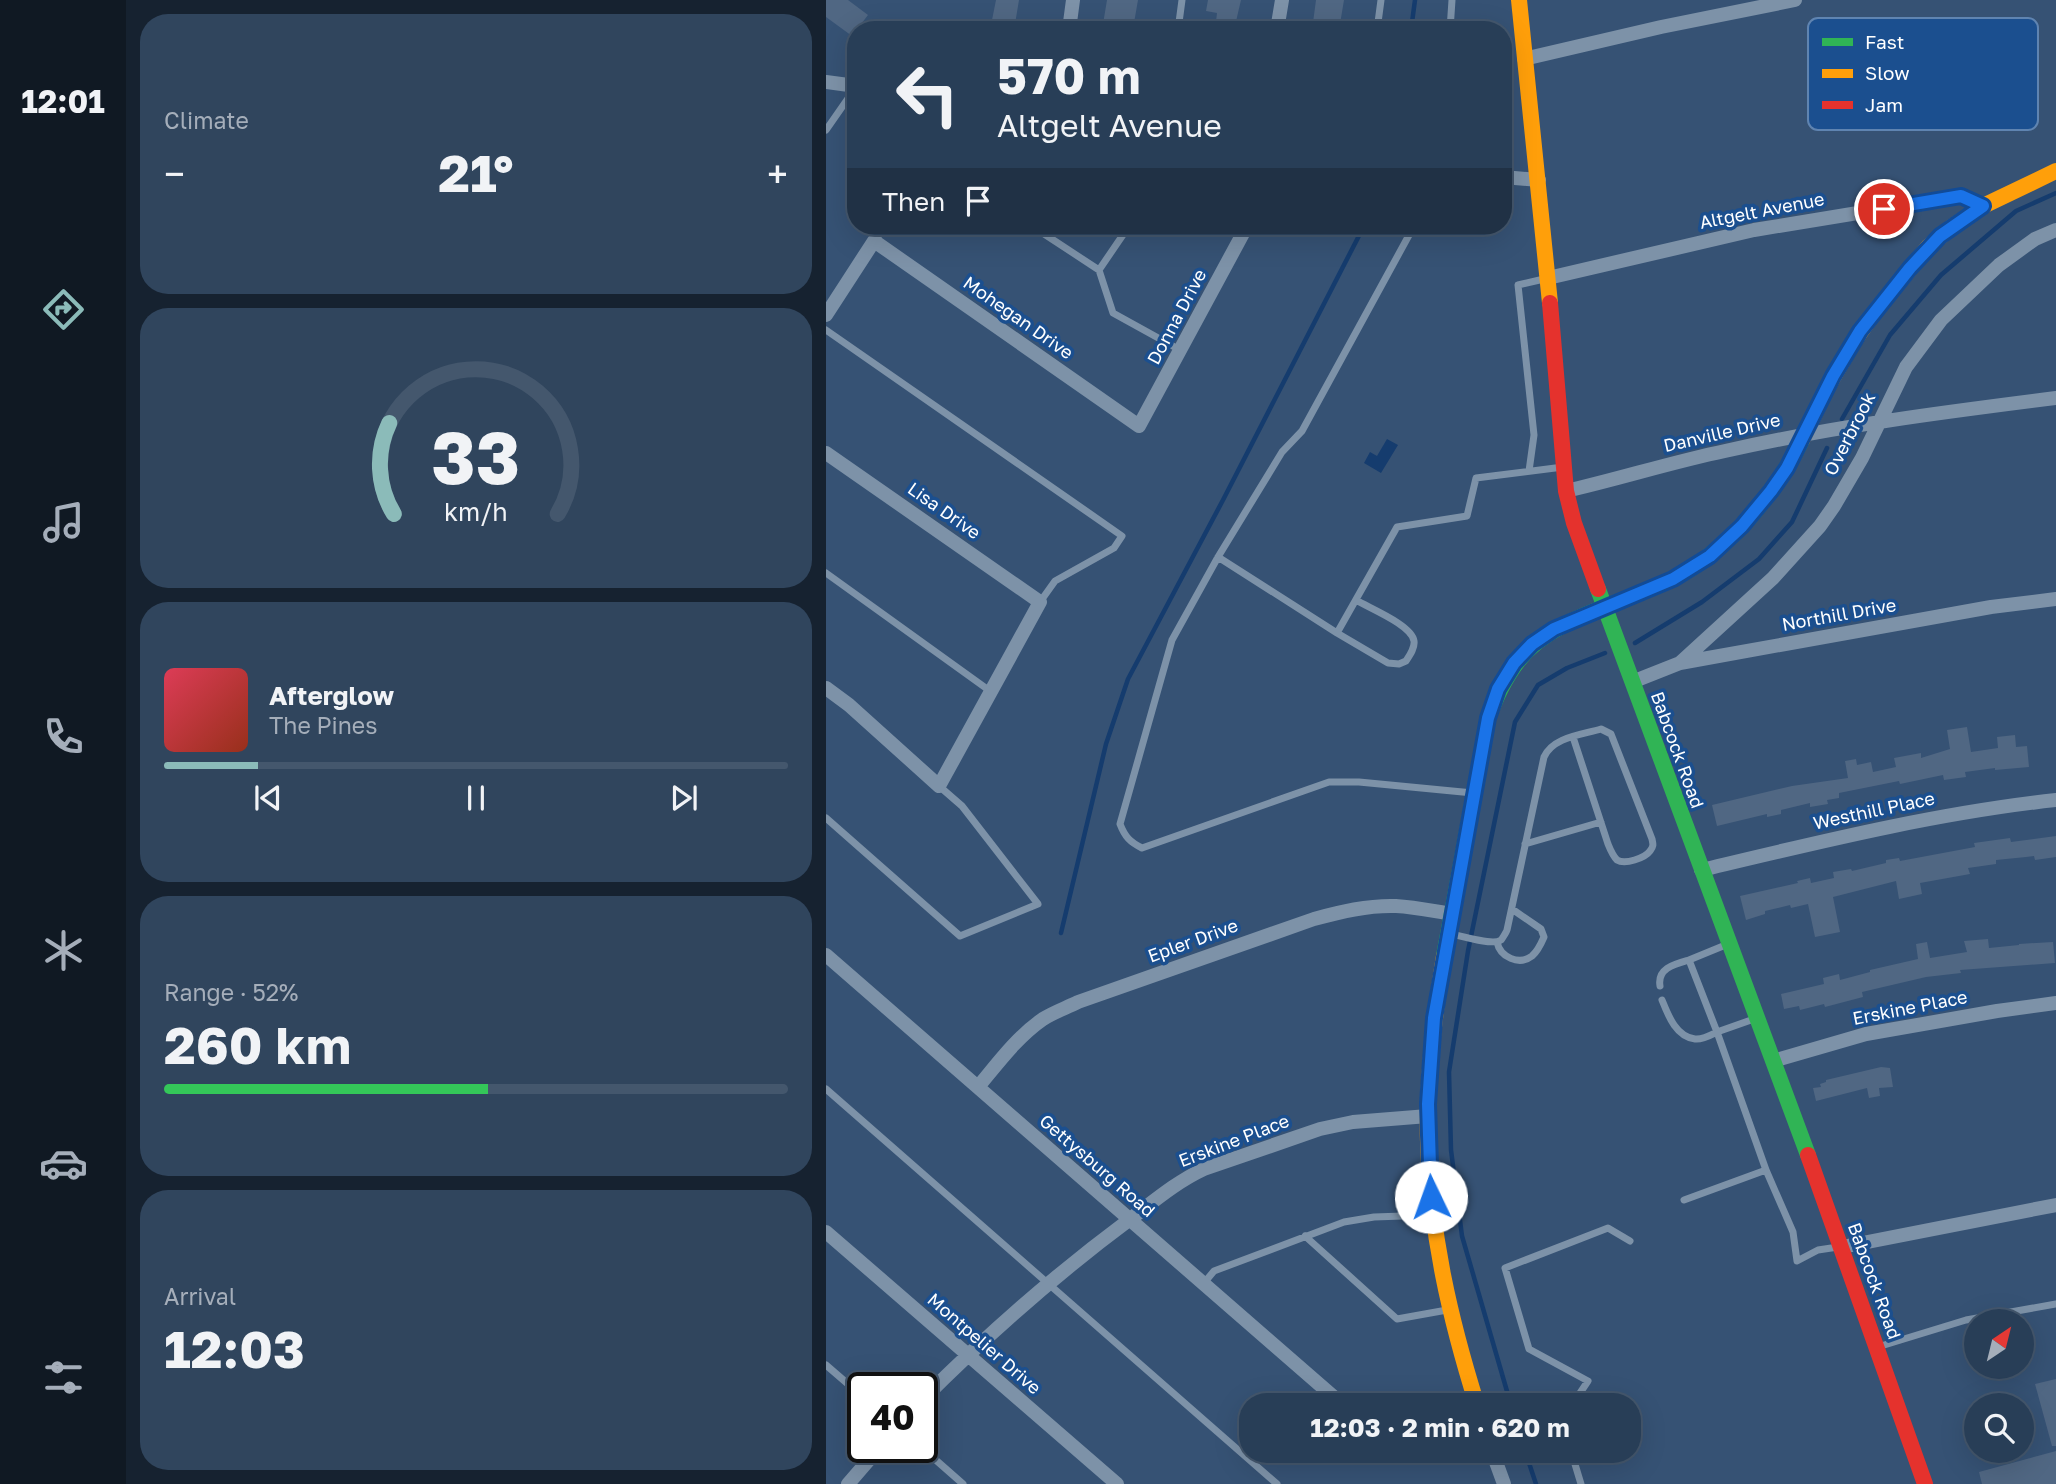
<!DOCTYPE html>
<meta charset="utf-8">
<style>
:root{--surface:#283e57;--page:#30455d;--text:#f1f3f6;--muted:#a5aeba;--line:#44576d;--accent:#8bbbb9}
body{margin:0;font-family:"Golos Text",sans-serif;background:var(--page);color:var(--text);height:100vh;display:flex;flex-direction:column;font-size:26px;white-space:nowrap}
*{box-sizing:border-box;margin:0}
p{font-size:23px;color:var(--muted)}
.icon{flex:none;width:38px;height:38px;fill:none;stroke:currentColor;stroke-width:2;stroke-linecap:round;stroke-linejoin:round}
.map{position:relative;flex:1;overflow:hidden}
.sheet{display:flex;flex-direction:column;gap:14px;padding:14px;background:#162230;width:700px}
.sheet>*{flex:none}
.banner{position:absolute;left:21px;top:21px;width:665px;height:214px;border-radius:28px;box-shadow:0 7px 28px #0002,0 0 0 2px var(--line);background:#283e57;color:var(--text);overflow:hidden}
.needle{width:46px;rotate:35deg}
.fabs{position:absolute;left:1138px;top:1309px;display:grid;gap:14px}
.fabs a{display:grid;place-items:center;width:70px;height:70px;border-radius:50%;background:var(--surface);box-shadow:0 7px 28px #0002,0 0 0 2px var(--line);font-size:35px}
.speed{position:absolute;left:21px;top:1372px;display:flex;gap:14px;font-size:35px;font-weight:700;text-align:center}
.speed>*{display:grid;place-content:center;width:91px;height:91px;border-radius:50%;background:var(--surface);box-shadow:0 7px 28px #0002,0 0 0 2px var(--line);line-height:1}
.speed .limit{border:4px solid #111;border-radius:10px;background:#fff;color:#111}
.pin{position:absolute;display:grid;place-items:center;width:60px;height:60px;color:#fff;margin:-30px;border:4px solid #fff;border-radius:50%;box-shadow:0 2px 7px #0007}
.me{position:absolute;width:77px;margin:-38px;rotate:357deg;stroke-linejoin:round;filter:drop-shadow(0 0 5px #0008)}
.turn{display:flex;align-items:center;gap:24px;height:147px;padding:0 35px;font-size:32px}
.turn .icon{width:91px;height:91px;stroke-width:2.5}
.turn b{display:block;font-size:49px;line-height:60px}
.then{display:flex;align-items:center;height:66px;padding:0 35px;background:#0003;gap:14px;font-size:26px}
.big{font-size:52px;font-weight:700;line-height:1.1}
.sheet .tile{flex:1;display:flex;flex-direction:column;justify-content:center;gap:10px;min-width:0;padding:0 24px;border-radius:28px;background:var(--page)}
.sheet .dial{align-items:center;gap:0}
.dial svg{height:182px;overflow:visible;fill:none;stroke:var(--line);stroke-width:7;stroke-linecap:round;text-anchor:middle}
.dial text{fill:var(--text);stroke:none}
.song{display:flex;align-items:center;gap:21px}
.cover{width:84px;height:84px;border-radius:10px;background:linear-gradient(135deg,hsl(350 70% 55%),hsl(10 70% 35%))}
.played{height:7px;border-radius:4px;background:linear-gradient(90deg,var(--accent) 15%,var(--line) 15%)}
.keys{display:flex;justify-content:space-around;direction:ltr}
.heat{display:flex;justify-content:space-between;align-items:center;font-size:38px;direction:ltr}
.charge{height:10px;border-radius:5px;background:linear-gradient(90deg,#34c759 52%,var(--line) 0)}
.trip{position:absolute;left:413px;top:1393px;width:402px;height:70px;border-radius:28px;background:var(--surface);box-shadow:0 7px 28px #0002,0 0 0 2px var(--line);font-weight:700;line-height:70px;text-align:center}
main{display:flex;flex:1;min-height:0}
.tab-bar{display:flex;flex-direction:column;width:126px;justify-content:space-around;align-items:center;background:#101923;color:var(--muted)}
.tab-bar .icon{width:49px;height:49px}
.tab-bar .current{color:var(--accent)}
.tab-bar b{font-size:32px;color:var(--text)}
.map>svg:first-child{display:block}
.water{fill:#153c6e}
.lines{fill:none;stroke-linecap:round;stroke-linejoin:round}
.stream{stroke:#153c6e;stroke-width:4.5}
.building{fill:#506783}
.lane{stroke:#7d92a8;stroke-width:7}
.street{stroke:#7d92a8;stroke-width:14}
.fast{stroke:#30b455;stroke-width:16}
.slow{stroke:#ff9f0a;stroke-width:16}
.jam{stroke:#e5322d;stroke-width:16}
.route-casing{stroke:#114b97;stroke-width:18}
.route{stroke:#1a73e8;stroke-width:12}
.labels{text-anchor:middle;stroke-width:7;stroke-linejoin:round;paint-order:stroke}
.street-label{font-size:18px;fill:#fff;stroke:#1b4f8f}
.key{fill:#1b4f8f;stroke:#5f84b1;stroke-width:2}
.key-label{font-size:19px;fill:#fff}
</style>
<main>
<nav class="tab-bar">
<b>12:01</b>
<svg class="icon current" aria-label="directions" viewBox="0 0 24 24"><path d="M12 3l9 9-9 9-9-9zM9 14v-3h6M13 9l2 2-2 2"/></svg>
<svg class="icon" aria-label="music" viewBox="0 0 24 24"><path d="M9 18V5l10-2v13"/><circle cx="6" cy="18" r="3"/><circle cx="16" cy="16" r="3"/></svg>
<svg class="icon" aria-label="phone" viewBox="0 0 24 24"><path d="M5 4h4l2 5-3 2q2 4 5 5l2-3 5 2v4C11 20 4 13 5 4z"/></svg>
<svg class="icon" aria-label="climate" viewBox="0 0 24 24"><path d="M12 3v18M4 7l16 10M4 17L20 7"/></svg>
<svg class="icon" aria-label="car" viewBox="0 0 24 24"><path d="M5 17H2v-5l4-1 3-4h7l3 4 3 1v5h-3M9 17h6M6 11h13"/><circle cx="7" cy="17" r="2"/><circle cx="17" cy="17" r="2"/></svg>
<svg class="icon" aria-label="filters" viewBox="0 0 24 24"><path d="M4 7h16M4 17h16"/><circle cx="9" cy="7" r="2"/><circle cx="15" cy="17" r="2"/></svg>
</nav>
<section class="sheet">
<div class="tile"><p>Climate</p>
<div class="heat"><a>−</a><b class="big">21°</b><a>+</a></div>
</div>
<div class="tile dial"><svg viewBox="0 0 100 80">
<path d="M14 69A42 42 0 1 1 86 69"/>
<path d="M14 69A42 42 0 0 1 12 29" stroke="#8bbbb9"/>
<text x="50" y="56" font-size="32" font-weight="700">33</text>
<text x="50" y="72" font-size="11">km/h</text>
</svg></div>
<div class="tile">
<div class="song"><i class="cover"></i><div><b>Afterglow</b><p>The Pines</p></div></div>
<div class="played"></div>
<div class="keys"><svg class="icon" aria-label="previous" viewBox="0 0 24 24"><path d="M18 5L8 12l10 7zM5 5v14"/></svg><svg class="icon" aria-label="pause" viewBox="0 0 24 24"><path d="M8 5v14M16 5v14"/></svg><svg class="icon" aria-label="next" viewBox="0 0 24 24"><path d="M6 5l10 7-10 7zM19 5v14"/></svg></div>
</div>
<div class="tile"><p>Range · 52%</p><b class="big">260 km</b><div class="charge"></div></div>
<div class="tile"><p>Arrival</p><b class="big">12:03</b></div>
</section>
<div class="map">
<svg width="1230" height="1484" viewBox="0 0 1230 1484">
<rect width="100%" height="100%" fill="#365274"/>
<path class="water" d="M561 439 572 445 555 473 538 463 544 452 551 456Z"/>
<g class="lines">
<path class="stream" d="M585 30 589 0
M1016 419 1064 335 1115 275 1190 211 1230 193
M809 643 876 602 933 559 966 522 1001 448
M235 933 280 744 302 679 397 500 538 226
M685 1405 636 1236 625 1150 623 1072 642 951 689 722 712 685 741 668 779 653
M699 1451 710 1484"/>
</g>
<path class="building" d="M0 0H22L42 15 26 36 0 17Z
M170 0H193L188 30H164Z
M281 0H312L308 23 303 22 302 30H276Z
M382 0H415L408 30H389L391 13 380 11Z
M490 0H518L513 30H486Z
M1141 727 1145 752 1172 748 1171 737 1189 735 1190 747 1201 746 1203 767 1169 770V768L1139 772 1140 777 1118 780 1117 775 1074 784 1073 781 1013 793V798L1001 800 1002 804 984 807V803L955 810V814L941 817V814L891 826 886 805 966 786 1022 778 1019 761 1030 759 1031 765 1045 762 1047 772 1070 767 1068 758 1095 753V758L1124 749 1121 730Z
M1230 836V857L1209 860 1208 856 1200 857 1170 860V864L1142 868 1144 874 1094 883 1096 894 1073 899 1070 881 1007 897 1014 932 989 937 982 904 965 908 964 905 939 911V914L920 920 914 896 972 883 971 881 984 878 985 883 1008 878 1007 872 1025 869 1026 871 1060 863V860L1073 858 1074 861 1149 847 1148 843 1184 838 1185 842Z
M1162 939 1163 948 1193 945V944L1227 942 1229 963 1134 970 1135 973 1100 977 1036 992 1037 997 999 1007 998 1004 974 1010 973 1006 958 1009 955 994 998 984 997 978 1013 974 1014 980 1044 972V970L1092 959 1090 944 1101 942 1104 958 1141 952 1138 941Z
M1055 1067 1064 1068 1067 1087 1053 1088 1054 1096 1043 1098 1041 1088 990 1101 987 1088 995 1087 994 1084 1000 1082V1080Z
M1230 1379V1446H1226L1209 1384Z
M1230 1451V1484H1156L1153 1472Z"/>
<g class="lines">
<path class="lane" d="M352 30 356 0
M551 30 555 0
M624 30 626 0
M0 130 30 87
M206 226 273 270
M303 226 273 270 287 313 354 350
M588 226 476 431 456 452 392 557 346 640 294 824C299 837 304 842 316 848L503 782H533L647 793
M49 241 59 226
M0 330 296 536 288 548 229 581 214 602
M703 471 708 435 692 285 718 279
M392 557 511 633 571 527 641 516 650 478 737 467
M0 573 164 691
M511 633 562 663 573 664 580 661C584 655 589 648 588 641 586 625 543 608 530 600
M0 818 134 936 212 904 136 806 113 786
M699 844 775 822
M625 934C635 936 667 946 675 940 676 939 681 931 681 930L718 757C727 737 755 735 775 729L785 734 826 839C827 844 828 846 824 851 819 858 799 865 791 860 787 856 784 849 782 844L747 737
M671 942C674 957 693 966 706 956 712 951 715 944 718 937L715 929 686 909
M834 986C831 968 849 964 863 960
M836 1000C842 1015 850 1037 869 1039 876 1040 885 1035 891 1032L863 960 902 944
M928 1019 891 1032 940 1170 967 1232 971 1261 992 1250 1012 1247
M0 1089 451 1484
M858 1200 940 1170
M479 1236 571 1319 621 1310
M378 1283 388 1271 518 1222 548 1217 606 1215
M1055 1346 1140 1320 1230 1304
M0 1365 37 1397
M746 1405 762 1381 703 1349 679 1268 782 1228 804 1241
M95 1447 137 1484
M745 1451 755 1484"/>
<path class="street" d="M243 30 247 0
M451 30 456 0
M698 59 835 27 969 0
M0 82 30 86
M677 177 713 180
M722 278 928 230 1135 196 1157 206
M0 315 48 241 313 426 421 226
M0 453 214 602 113 786 23 705 0 688
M740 491C793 479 846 462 899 451 1009 426 1119 412 1230 398
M854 663 947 578 994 526 1008 506 1036 458 1080 367 1115 320 1173 265 1209 239 1230 230
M806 682 854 663 1165 607 1230 599
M875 870C993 842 1110 813 1230 800
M0 955 517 1405
M947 1061 1040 1034 1171 1011 1230 1003
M152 1087C172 1063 191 1037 217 1019 228 1012 240 1008 252 1002L488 919C514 912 542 905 570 906 589 907 607 911 626 914
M0 1232 291 1484
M1016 1247 1230 1205
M96 1400C161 1335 229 1275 303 1220 327 1202 350 1182 378 1169L494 1129 527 1122 602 1116
M666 1451 678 1484
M22 1484 54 1447"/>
<path class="fast" d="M772 589 982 1155
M618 956 662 718C670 698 678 679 692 661 729 614 805 603 856 574 908 544 949 493 976 440"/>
<path class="slow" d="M693 0 724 303
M976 440 1000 390 1027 343 1051 309 1102 247 1127 226 1155 207 1230 171
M618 956C608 1017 600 1080 602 1142 604 1233 624 1319 651 1405"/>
<path class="jam" d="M724 303 740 491 748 523 772 589
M982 1155 1099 1484"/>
</g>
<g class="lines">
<defs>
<path id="route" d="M605 1197 602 1104 608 1018 662 718 672 689 688 663 706 644 728 629 847 579 884 556 916 526 945 491 961 468 1007 376 1034 331 1084 268 1114 236 1157 206 1135 196 1058 209"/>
</defs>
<use href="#route" class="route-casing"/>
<use href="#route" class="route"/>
</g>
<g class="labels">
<g class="street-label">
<text transform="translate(936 211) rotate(-11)" y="6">Altgelt Avenue</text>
<text transform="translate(351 317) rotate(-62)" y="6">Donna Drive</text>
<text transform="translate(192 318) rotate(35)" y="6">Mohegan Drive</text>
<text transform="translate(896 433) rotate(-13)" y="6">Danville Drive</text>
<text transform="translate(1024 434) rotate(-63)" y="6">Overbrook</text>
<text transform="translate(118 511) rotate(35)" y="6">Lisa Drive</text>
<text transform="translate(1013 615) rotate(-10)" y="6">Northill Drive</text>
<text transform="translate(851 750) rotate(70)" y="6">Babcock Road</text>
<text transform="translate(1048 811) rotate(-12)" y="6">Westhill Place</text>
<text transform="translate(367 941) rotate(-20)" y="6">Epler Drive</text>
<text transform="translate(1084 1008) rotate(-11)" y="6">Erskine Place</text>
<text transform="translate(408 1141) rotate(-21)" y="6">Erskine Place</text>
<text transform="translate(271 1166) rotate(41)" y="6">Gettysburg Road</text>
<text transform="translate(1048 1281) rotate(70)" y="6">Babcock Road</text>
<text transform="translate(158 1344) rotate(41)" y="6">Montpelier Drive</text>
</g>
</g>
<rect x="982" y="18" width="230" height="112" rx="10" class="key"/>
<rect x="996" y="38" width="31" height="8" fill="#30b455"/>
<rect x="996" y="69" width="31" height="9" fill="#ff9f0a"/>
<rect x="996" y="101" width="31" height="8" fill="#e5322d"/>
<g class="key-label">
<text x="1039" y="49">Fast</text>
<text x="1039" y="80">Slow</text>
<text x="1039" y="112">Jam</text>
</g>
</svg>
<div class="fabs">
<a><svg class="needle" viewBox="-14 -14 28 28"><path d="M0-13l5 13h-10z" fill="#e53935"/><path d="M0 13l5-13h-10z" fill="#a5aeba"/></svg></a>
<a><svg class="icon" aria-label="search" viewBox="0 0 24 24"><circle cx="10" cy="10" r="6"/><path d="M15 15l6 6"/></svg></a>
</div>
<div class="speed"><div class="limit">40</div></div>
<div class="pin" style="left:1058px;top:209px;background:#d93025"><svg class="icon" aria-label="arrive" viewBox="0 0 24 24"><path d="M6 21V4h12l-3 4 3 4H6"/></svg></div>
<svg class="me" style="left:605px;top:1197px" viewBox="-20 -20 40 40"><circle r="19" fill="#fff"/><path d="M0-13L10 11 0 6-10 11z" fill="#1a73e8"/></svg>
<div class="trip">12:03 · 2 min · 620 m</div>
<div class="banner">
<div class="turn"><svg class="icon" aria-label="left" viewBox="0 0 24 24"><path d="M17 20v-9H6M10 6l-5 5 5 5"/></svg><div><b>570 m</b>Altgelt Avenue</div></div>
<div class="then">Then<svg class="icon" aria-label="arrive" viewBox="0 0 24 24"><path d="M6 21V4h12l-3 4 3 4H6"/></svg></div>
</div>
</div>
</main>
